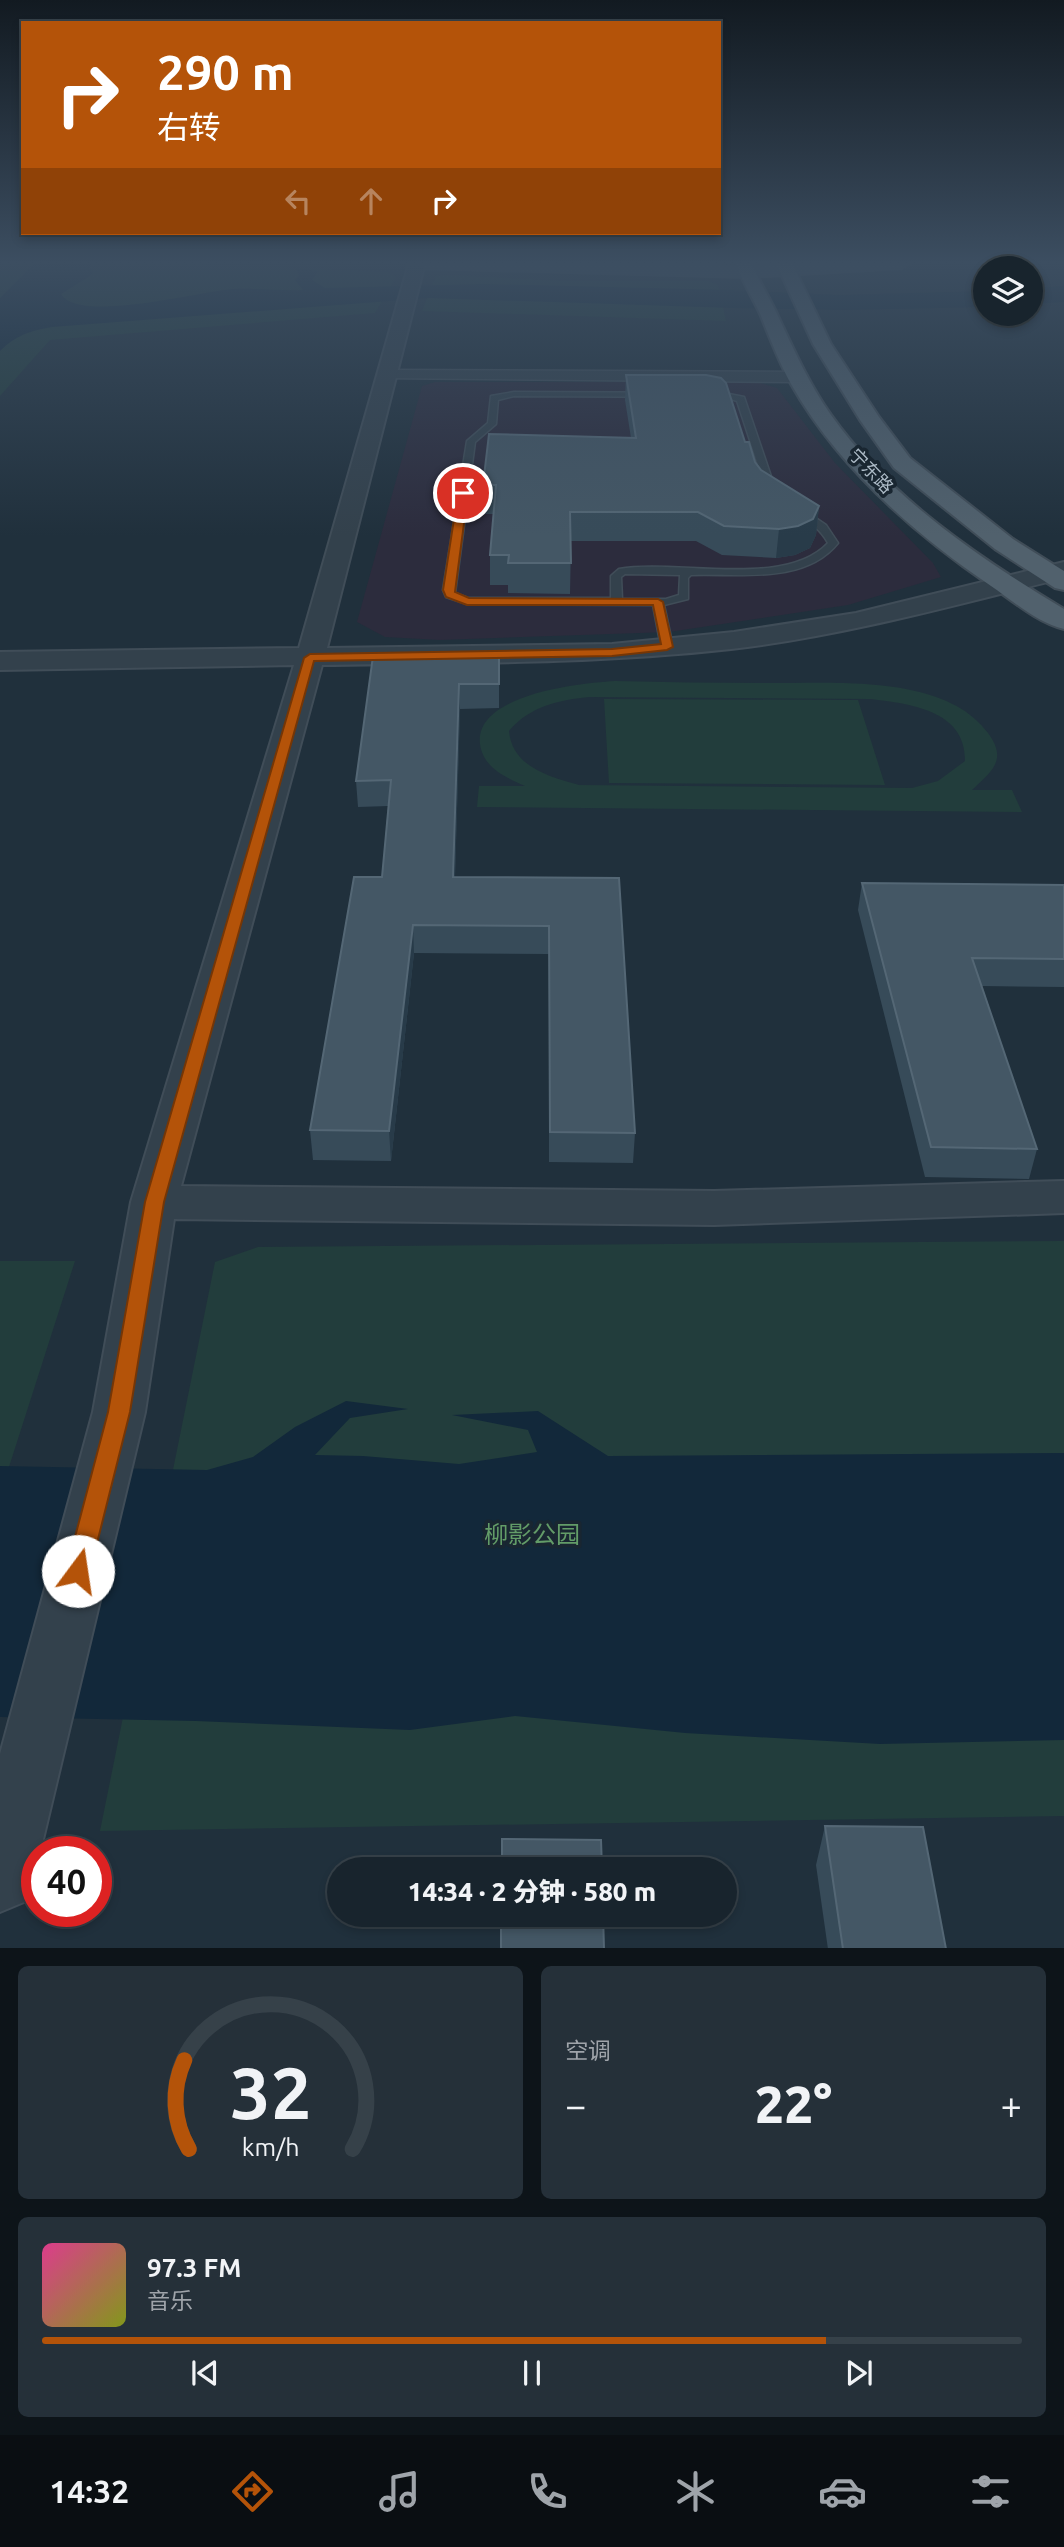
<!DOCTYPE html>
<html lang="zh">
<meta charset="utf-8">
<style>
:root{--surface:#18242d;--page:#253039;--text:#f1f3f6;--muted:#9fa4aa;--line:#364149;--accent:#b45309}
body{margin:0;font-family:Ubuntu,"Noto Sans SC",sans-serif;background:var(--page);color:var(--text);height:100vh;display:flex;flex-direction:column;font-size:26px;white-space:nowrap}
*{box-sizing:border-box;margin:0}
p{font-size:23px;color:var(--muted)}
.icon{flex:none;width:38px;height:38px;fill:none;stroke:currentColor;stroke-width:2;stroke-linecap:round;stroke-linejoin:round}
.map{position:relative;height:1948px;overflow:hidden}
.side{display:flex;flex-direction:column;gap:18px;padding:18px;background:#0d1419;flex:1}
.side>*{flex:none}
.top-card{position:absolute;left:21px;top:21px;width:700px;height:214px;border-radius:0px;box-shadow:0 4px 10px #0003,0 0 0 2px var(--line);background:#b45309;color:#fff;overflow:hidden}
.tools{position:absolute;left:973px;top:256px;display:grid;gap:14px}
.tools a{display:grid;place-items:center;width:70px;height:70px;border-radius:50%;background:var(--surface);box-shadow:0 4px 10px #0003,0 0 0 2px var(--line);font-size:35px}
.speed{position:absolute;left:21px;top:1836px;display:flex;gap:14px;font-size:35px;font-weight:700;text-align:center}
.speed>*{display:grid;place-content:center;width:91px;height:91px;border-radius:50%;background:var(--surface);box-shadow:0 4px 10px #0003,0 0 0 2px var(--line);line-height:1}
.speed .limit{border:10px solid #d22;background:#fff;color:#111}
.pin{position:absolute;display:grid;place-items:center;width:60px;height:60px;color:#fff;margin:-30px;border:4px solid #fff;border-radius:50%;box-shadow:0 2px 7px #0007}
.me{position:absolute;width:77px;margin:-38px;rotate:14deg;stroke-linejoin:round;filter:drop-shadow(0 0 5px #0008)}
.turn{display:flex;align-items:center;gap:24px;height:147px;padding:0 21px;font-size:32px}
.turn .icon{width:91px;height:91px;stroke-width:2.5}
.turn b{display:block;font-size:49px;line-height:60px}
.lanes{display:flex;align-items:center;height:66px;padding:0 21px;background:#0003;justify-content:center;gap:35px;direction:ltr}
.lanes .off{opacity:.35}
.big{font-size:52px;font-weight:800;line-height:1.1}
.side .tile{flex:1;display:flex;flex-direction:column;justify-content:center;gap:10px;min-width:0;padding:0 24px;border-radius:10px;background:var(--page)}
.side .dial{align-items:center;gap:0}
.dial svg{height:182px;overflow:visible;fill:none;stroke:var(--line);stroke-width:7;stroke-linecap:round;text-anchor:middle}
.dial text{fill:var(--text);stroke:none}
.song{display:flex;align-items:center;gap:21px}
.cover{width:84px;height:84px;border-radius:10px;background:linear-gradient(135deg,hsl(330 70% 55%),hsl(70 70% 35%))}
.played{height:7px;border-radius:4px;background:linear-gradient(90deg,var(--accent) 80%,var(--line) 80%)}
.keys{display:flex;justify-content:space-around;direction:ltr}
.heat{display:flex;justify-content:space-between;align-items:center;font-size:38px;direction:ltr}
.side .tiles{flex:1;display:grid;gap:18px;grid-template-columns:1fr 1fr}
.tile:last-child{grid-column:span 2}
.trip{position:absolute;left:327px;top:1857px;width:410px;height:70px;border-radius:35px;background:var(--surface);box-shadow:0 4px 10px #0003,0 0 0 2px var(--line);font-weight:800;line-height:70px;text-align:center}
.menu{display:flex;height:112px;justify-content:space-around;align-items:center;background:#0a0e12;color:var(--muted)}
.menu .icon{width:49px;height:49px}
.menu .active{color:var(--accent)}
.menu b{font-size:32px;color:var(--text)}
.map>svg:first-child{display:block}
.medical{fill:#2c2c3d}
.green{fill:#223d3c;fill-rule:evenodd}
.water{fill:#12283a}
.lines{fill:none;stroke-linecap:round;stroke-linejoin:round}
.service-casing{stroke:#404d58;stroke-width:3}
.minor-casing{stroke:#404d58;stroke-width:3}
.tertiary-casing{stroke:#404d58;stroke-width:4}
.secondary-casing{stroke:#404d58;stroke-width:4}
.primary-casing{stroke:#404d58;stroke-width:4}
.service{fill:#33414c;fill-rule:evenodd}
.minor{fill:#33414c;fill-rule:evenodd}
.tertiary{fill:#33414c;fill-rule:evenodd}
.secondary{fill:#415160;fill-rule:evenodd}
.primary{fill:#51616d;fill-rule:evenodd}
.wall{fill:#374b59}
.shaded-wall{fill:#283b49}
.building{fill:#445765;stroke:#546775;stroke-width:2}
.route{fill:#b45309;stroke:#753606;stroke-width:2}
.labels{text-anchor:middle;stroke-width:7;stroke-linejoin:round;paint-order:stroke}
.far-street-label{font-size:18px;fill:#aebcc8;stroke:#192631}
.near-park-label{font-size:24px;fill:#639c68;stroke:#192631}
</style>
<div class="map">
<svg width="1064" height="1949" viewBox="0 0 1064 1949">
<rect width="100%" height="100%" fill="#20303c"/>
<path class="medical" d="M435 382H757L777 388 835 463 933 563 941 577 848 605 669 632 440 640 385 637 357 622 422 386Z"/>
<path class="green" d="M6 263H177L388 272 396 277 375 313 50 340 0 396V269Z
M453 275 561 281H708L718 285 726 321 422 311 436 276Z
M615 681C663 682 712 683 760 683 827 684 944 672 988 733 1008 760 992 771 972 790H1012L1022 812 477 807 479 786H525C507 778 483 768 480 744 474 694 581 683 615 681ZM590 697 871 699C910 704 966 710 965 761L938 781 912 788 579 785C550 777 512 767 509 731 530 706 559 700 590 697Z
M604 699 858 700 885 785 609 783Z
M1064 1241V1816L100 1831 215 1262 258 1247Z
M0 1261H75L0 1495Z"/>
<path class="water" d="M35 263H91L89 268 93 272 90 276 61 294C79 324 201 291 233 289 256 288 279 291 303 290L295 280 299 276 296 268 318 271 312 280 325 288 483 284 729 290 839 295 985 291V307L844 310 733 308 428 298 52 327C30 331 16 335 0 351V298Z
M1064 286V302L1031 304V288Z
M346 1401 408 1409 350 1418 315 1455 363 1456 459 1464 537 1452 528 1430 452 1415 538 1411 608 1456 1064 1453V1740L880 1744 685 1733 515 1716 410 1730 196 1721 0 1717V1466L207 1470 253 1457 295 1427Z"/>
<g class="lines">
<defs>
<path id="service" d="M514 392 724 393 744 397 776 491 826 525 838 543C804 585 739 573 691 575L688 578V599L664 605 673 647 667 650 661 647 653 605 467 604 446 597 443 590 467 441 488 423 491 396ZM514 396 724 397 737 401 767 492C785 512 815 518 828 543 785 589 677 559 619 569L611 576V598H468L455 593 475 442 496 424 498 400ZM625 574 680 575 679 595 666 599H622L621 577Z"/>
<path id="minor" d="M387 370 798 372 806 377 798 382 381 378 379 375 381 372Z"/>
<path id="tertiary" d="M409 263H425L327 648 612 644 734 632 856 613 1064 562V578C954 605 844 636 731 649 595 664 459 663 322 665L181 1186 714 1191 1064 1181V1213L714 1225 174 1219 145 1412 40 1852H37L34 1878 24 1902 0 1912V1754L93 1412 131 1202 294 665 0 670V652L299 648Z"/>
<path id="secondary" d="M416 263H598L747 267 818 263H909L901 268 747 277 424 268Z"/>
<path id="primary" d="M736 263H752C759 282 770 298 778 316 794 350 809 384 831 415 889 497 979 558 1064 609V629C1038 623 1013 601 991 586 913 533 838 467 791 384 779 362 770 339 761 316 753 298 742 282 736 263Z
M776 263H792L831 344 879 417 910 458 1013 539 1064 571V590L1055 588 995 549 894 468 860 420 813 344Z"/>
</defs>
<use href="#service" class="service-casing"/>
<use href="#minor" class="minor-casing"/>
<use href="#tertiary" class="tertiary-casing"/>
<use href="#secondary" class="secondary-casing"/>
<use href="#primary" class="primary-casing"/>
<use href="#service" class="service"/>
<use href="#minor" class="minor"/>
<use href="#tertiary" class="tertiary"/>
<use href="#secondary" class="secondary"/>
<use href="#primary" class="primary"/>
</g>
<path class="wall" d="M626 375 745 442 755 462 761 470 819 506 816 535 810 548 795 555 776 558 722 555 696 541H571L570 594 508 593V585H490V555L493 514H484L483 485 631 438 625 400Z
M499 655V708L460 709 455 877 619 878 635 1133 633 1163 549 1162V954L414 953 391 1161 313 1160 310 1130 382 877 388 806 358 807 356 781 373 656Z
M862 883 1064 885V987L982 986 1037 1149 1029 1179 925 1177 858 910Z
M825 1826 946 1949H828L816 1865Z"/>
<path class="shaded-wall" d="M819 506 816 535 810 548 795 555 776 558 779 529Z
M459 684 460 709 454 904 453 877Z
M413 925 414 953 391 1161 389 1131Z"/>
<path class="building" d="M626 375H706L721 378 726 383 745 442H749L755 462 761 470 819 506 813 519 798 526 779 529 724 526 698 512H570L571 563H508L509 555H490L496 485H483L489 434 636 438Z
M499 655V684H459L453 877 619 878 635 1133 550 1132 549 926 413 925 389 1131 310 1130 354 877H382L391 780 356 781 373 656Z
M862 883 1064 885V959L972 958 1037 1149 931 1147Z
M825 1826 923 1827 946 1949H843Z
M502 1839 601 1840 602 1869H502Z
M501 1914H603L604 1949H501Z"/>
<linearGradient id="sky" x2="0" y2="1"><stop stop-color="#121a21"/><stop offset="0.49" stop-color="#3c4e61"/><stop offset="1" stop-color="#3c4e61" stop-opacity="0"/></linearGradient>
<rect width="1064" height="536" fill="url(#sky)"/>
<path class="route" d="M463 490 468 493 455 592 469 598 658 599 663 602 673 647 667 650 612 656 314 661 164 1202 130 1412 90 1571 86 1578 78 1581 70 1578 66 1571 108 1412 145 1202 304 658 310 654 612 649 661 644 653 605H467L446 597 443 590 458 493Z"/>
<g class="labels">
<g class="far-street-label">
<text transform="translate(871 471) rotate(46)" y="6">宁东路</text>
</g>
<g class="near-park-label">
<text x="532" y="1543">柳影公园</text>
</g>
</g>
</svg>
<div class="tools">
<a><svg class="icon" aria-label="layers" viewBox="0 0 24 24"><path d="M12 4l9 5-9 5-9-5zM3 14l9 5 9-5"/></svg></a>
</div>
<div class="speed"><div class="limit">40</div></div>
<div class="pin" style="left:463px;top:493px;background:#d93025"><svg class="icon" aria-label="arrive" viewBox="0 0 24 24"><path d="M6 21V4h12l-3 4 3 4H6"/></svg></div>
<svg class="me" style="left:78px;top:1571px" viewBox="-20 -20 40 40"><circle r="19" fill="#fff"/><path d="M0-13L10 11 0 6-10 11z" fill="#b45309"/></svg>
<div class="trip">14:34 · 2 分钟 · 580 m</div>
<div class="top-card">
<div class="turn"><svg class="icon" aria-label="right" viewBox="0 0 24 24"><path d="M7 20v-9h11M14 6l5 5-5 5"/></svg><div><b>290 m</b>右转</div></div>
<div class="lanes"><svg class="icon off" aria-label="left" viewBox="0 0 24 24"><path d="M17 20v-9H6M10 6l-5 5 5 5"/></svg><svg class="icon off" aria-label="ahead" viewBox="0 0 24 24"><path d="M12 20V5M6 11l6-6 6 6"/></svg><svg class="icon" aria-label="right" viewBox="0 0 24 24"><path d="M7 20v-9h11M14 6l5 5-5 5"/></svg></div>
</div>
</div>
<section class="side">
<div class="tiles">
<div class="tile dial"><svg viewBox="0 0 100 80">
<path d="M14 69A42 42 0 1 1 86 69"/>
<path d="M14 69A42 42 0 0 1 12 30" stroke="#b45309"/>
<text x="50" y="56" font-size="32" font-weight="700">32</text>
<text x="50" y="72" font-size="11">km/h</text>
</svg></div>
<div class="tile"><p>空调</p>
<div class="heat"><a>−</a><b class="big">22°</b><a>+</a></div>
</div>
<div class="tile">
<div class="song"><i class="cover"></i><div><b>97.3 FM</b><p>音乐</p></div></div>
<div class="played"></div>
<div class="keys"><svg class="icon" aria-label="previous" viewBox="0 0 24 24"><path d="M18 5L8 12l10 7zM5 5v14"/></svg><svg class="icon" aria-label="pause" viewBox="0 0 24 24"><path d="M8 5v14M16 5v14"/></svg><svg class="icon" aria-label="next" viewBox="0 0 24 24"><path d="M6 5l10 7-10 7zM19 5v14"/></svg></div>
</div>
</div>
</section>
<nav class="menu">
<b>14:32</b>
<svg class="icon active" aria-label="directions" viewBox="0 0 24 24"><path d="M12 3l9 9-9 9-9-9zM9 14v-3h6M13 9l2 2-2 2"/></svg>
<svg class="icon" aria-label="music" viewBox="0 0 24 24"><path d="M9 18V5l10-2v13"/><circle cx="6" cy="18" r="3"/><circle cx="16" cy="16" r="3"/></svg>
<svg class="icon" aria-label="phone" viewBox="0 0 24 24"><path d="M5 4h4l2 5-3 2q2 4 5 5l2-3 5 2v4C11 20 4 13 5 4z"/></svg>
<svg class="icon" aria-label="climate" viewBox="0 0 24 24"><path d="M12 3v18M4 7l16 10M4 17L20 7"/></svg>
<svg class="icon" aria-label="car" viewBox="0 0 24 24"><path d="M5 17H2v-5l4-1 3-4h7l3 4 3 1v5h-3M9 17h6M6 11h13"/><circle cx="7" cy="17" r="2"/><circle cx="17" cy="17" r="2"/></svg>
<svg class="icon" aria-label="filters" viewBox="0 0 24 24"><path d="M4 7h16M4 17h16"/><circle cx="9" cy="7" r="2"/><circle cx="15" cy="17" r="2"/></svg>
</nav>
